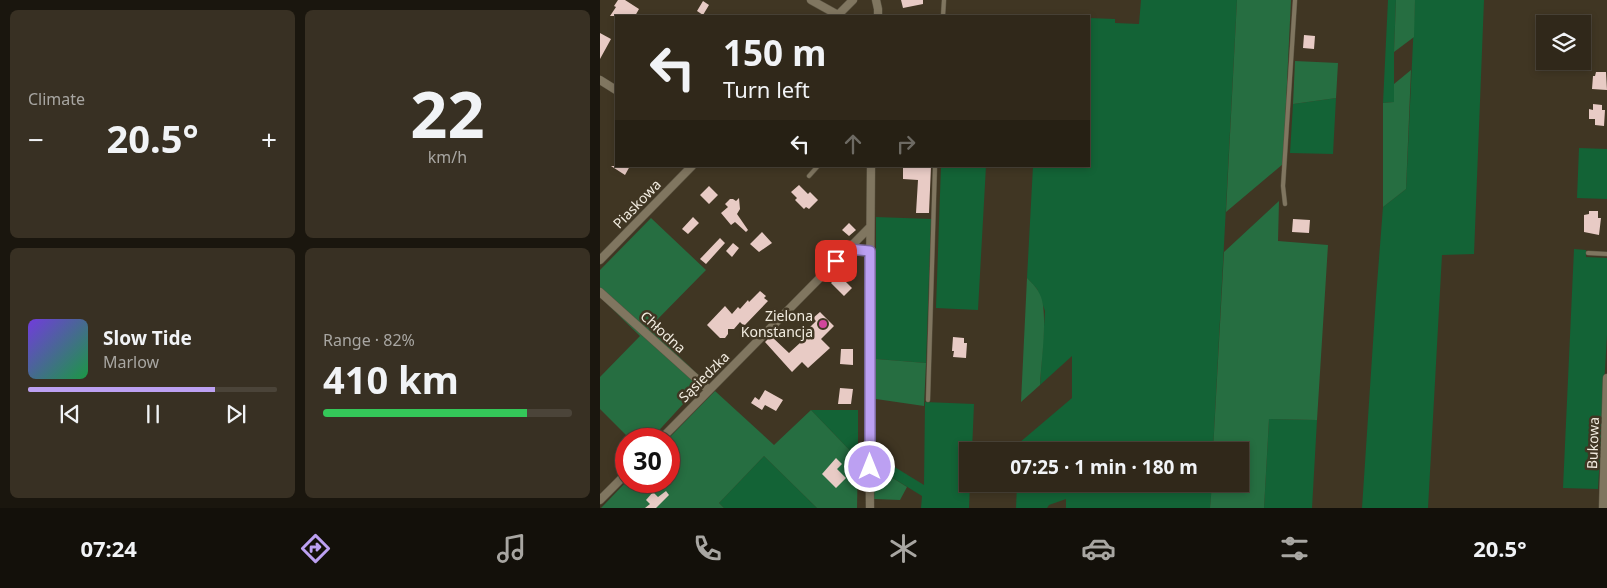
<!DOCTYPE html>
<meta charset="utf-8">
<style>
:root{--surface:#30281a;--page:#383023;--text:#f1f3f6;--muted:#a8a6a2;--line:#4b4439;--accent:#bca0f2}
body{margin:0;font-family:"Noto Sans",sans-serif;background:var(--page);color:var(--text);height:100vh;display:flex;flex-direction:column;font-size:19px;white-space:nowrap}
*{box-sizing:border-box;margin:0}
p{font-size:16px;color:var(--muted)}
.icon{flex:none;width:28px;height:28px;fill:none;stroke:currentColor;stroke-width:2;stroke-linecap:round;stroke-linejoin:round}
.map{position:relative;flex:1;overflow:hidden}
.panel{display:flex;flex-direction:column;gap:10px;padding:10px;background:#1a160e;width:600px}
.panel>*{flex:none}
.banner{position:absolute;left:15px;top:15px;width:475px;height:152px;border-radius:0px;box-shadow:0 2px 8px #0003,0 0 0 1px var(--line);background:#30281a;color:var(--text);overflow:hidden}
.tools{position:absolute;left:936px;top:15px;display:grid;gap:10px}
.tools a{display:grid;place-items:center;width:55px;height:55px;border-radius:0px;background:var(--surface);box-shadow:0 2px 8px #0003,0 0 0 1px var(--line);font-size:25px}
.speed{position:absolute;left:15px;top:428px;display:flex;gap:10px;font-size:25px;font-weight:700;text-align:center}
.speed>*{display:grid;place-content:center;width:65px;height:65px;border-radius:50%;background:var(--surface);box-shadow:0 2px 8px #0003,0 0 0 1px var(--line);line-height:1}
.speed .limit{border:8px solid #d22;background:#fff;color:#111}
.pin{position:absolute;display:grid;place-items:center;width:42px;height:42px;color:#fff;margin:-21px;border-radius:10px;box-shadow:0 2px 8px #0006}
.me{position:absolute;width:55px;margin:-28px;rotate:0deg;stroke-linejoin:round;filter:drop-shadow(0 0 4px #0008)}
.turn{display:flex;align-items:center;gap:18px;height:105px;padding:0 25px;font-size:22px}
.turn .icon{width:65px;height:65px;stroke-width:2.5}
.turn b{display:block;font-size:35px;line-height:42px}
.lanes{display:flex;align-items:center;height:48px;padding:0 25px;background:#0003;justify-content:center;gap:25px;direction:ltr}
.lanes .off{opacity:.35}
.big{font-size:38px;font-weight:700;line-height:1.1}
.panel .tile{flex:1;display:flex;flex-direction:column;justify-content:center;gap:8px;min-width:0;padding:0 18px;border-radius:8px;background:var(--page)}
.panel .dial{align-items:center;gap:0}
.dial b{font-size:65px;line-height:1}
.song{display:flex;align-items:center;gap:15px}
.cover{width:60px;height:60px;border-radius:8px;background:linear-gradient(135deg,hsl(260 70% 55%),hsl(140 70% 35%))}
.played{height:5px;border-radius:2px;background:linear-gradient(90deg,var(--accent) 75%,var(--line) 75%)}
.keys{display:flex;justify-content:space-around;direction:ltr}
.heat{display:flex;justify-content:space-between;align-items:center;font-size:28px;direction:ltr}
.charge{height:8px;border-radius:4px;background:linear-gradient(90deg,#34c759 82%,var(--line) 0)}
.panel .tiles{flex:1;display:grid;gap:10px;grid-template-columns:repeat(2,1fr)}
.trip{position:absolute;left:359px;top:442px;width:290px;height:50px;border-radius:0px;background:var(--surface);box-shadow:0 2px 8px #0003,0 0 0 1px var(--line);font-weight:700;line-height:50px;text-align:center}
.menu{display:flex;height:80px;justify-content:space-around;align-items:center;background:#13100a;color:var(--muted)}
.menu .icon{width:35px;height:35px}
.menu .active{color:var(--accent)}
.menu b{font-size:22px;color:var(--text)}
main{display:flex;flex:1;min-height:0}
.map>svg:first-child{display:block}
.green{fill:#136336}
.forest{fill:#266e41}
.building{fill:#e8cbc5}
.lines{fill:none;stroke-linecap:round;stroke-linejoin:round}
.lane-casing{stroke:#5b5442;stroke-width:5}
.street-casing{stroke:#5b5442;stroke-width:9}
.lane{stroke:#807660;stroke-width:4}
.street{stroke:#807660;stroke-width:8}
.route-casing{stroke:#7a689d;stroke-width:12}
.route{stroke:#bca0f2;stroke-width:9}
.hotel-dot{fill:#d1479c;stroke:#403623;stroke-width:2}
.labels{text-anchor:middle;stroke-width:5;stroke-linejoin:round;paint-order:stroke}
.street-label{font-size:14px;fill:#f2ece0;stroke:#403623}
.poi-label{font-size:14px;fill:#f2ece0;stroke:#403623;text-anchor:end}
</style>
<main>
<section class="panel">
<div class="tiles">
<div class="tile"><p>Climate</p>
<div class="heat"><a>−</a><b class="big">20.5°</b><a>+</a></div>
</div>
<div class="tile dial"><b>22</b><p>km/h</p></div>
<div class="tile">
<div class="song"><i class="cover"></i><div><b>Slow Tide</b><p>Marlow</p></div></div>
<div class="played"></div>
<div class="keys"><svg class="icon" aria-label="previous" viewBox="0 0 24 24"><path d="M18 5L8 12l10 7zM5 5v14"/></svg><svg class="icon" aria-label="pause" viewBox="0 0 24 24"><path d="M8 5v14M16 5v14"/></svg><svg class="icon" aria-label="next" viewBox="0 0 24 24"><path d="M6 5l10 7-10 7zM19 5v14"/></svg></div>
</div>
<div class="tile"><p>Range · 82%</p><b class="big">410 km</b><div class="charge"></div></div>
</div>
</section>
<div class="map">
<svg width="1007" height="508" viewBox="0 0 1007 508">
<rect width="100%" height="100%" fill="#403623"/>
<path class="green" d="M541 0H637L613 451H419V443L472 398V356L440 385 445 311 437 289 427 278 433 166H489V18L515 19V23L539 24Z
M788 0H796L794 52V102L783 103Z
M815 0H884L874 254 842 255 828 508H762L776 297 783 207 806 189Z
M736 98 733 154 690 153 693 104Z
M979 148 1007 149V199L977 198Z
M341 166H386L378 310 336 308Z
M276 217 331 219 326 363 276 359Z
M974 249 986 250V257L1007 258V335L998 489 963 488Z
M325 402 374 404 372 451H368V484H370L369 508H321L322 496 275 467V455L324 485Z
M211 410H258V459Z
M669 419 717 420 712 508H664Z
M164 456 217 508H124L119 503Z
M417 484H612L610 508H466V499L449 505 447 508H416Z"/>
<path class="forest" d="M637 0H691L683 164 626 212Z
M796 0H815L814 37 794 52Z
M695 61 738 63 736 98 693 104Z
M811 70 806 189 783 207V103L794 102V84Z
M679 201 678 241 728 245 717 420 669 419 664 508H610L612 484H640V451H613L624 252Z
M51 218 106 270 49 328 107 383 96 390 51 439H30L0 409V377L40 336 0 297V270Z
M427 278C433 284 438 289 441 297 448 316 441 363 440 385L421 402Z
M276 359 326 363 324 406 276 399Z
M115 391 174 445 211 410 258 459 257 508H217L164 456 119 503 124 508H1L27 481H69L68 439Z
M275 467 307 487 300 500 274 499Z"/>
<path class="building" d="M18 0H25L39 9 35 16H10L16 7 14 6Z
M301 0H323V4L303 8Z
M103 1 109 5 103 15 97 11Z
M0 33 11 39 0 59Z
M704 35 715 36 714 49 703 48Z
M996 72H1006L1007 90 992 89 993 76H995Z
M993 104 1002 105V110H1005L1004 126 995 125V119H989V109L993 110Z
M11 166H30L25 175Z
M303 166H331L329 213H316L318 180 303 179Z
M199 185 208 194 210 192 218 200 209 209 206 207 204 209 195 200 197 198 191 192Z
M109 186 118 195 109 204 100 195Z
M139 198 140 209 137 214 148 230 146 232 135 222 131 225 121 213 128 207 125 204 130 199H133L136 201Z
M989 211H998V218H1001L999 235 984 232V215L989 214Z
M93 217 99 223 88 234 82 229Z
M693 219 710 220 709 233 692 232Z
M249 223 256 230 249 236 242 230Z
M162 232 172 243 159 252 150 244Z
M120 238 125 243 106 264 100 259Z
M133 243 139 248 132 257 126 251Z
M239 275 252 288 244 296 231 283Z
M160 291 166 296 164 298 168 301 144 326 140 322 134 329H128V334L125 338H120L107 325 125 306 132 314 138 307 140 309 148 300 149 302Z
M220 312 234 326 221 339 230 348 208 368 202 362 192 372 165 342 171 336 189 353 213 331 210 327 216 321 213 318Z
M353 337 364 338V343H367L366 358 353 357 354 351H352Z
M241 349H253V365L240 364Z
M240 388 253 389 251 404H238Z
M165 390 183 400 176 411 165 405 162 410 151 403 155 397 159 400Z
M236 458 242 464 237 469 246 478 236 488 222 474Z
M66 491 69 495 56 508H45L50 504 46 500 53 492 58 497Z"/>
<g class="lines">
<defs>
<path id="lane" d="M343 16 344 0
M209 176 218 166
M685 204 683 186 695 0
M988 253 1007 254
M328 400 335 166"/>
<path id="street" d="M211 0 238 15
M276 0 278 9V16
M237 16 253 0
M0 80 16 90
M248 249 270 251
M0 260 92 166
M0 292 109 390
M61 439 270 227
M0 500 26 474
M270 508 269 410 271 166
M1003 508 1007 378"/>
</defs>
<use href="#lane" class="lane-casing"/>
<use href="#street" class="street-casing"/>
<use href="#lane" class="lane"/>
<use href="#street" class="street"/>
</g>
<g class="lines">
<defs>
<path id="route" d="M236 261 248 249 270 251V467"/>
</defs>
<use href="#route" class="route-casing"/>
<use href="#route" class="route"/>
</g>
<circle class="hotel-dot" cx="223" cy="324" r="5"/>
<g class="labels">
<g class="street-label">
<text transform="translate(37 204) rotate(-46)" y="5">Piaskowa</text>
<text transform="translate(63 332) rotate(42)" y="5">Chłodna</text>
<text transform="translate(104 377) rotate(-45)" y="5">Sąsiedzka</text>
<text transform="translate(993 443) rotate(-88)" y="5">Bukowa</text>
</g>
<g class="poi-label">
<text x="213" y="321">Zielona<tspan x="213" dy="16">Konstancja</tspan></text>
</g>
</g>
</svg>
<div class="tools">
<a><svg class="icon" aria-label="layers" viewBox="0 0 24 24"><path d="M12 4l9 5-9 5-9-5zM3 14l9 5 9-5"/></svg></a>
</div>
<div class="speed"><div class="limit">30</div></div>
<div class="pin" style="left:236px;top:261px;background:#d93025"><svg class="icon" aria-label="arrive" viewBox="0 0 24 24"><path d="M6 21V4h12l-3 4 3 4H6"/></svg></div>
<svg class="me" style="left:270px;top:467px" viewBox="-20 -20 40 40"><circle r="17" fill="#bca0f2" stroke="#fff" stroke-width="3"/><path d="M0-11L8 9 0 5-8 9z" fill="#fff"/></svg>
<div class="trip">07:25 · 1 min · 180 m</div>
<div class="banner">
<div class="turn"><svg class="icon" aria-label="left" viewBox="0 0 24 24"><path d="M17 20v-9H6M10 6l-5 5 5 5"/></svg><div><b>150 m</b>Turn left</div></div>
<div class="lanes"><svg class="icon" aria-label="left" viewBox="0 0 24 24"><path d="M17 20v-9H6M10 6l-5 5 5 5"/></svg><svg class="icon off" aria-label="ahead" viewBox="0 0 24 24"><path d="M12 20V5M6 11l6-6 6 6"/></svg><svg class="icon off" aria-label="right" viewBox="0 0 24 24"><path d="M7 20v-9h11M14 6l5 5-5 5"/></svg></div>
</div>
</div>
</main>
<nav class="menu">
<b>07:24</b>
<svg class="icon active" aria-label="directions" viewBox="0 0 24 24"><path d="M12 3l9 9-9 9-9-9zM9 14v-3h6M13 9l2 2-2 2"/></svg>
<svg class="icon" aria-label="music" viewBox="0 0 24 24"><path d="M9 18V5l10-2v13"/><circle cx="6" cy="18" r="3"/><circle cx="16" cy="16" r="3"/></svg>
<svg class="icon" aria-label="phone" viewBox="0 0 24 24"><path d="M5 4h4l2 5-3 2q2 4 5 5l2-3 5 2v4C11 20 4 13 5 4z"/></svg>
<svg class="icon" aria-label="climate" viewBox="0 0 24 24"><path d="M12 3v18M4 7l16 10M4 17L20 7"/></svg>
<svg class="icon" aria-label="car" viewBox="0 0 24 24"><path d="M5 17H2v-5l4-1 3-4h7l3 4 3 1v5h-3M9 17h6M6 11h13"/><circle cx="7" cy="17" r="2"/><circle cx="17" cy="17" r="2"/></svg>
<svg class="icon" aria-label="filters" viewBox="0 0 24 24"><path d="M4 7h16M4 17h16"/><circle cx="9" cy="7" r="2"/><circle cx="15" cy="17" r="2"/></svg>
<b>20.5°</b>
</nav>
